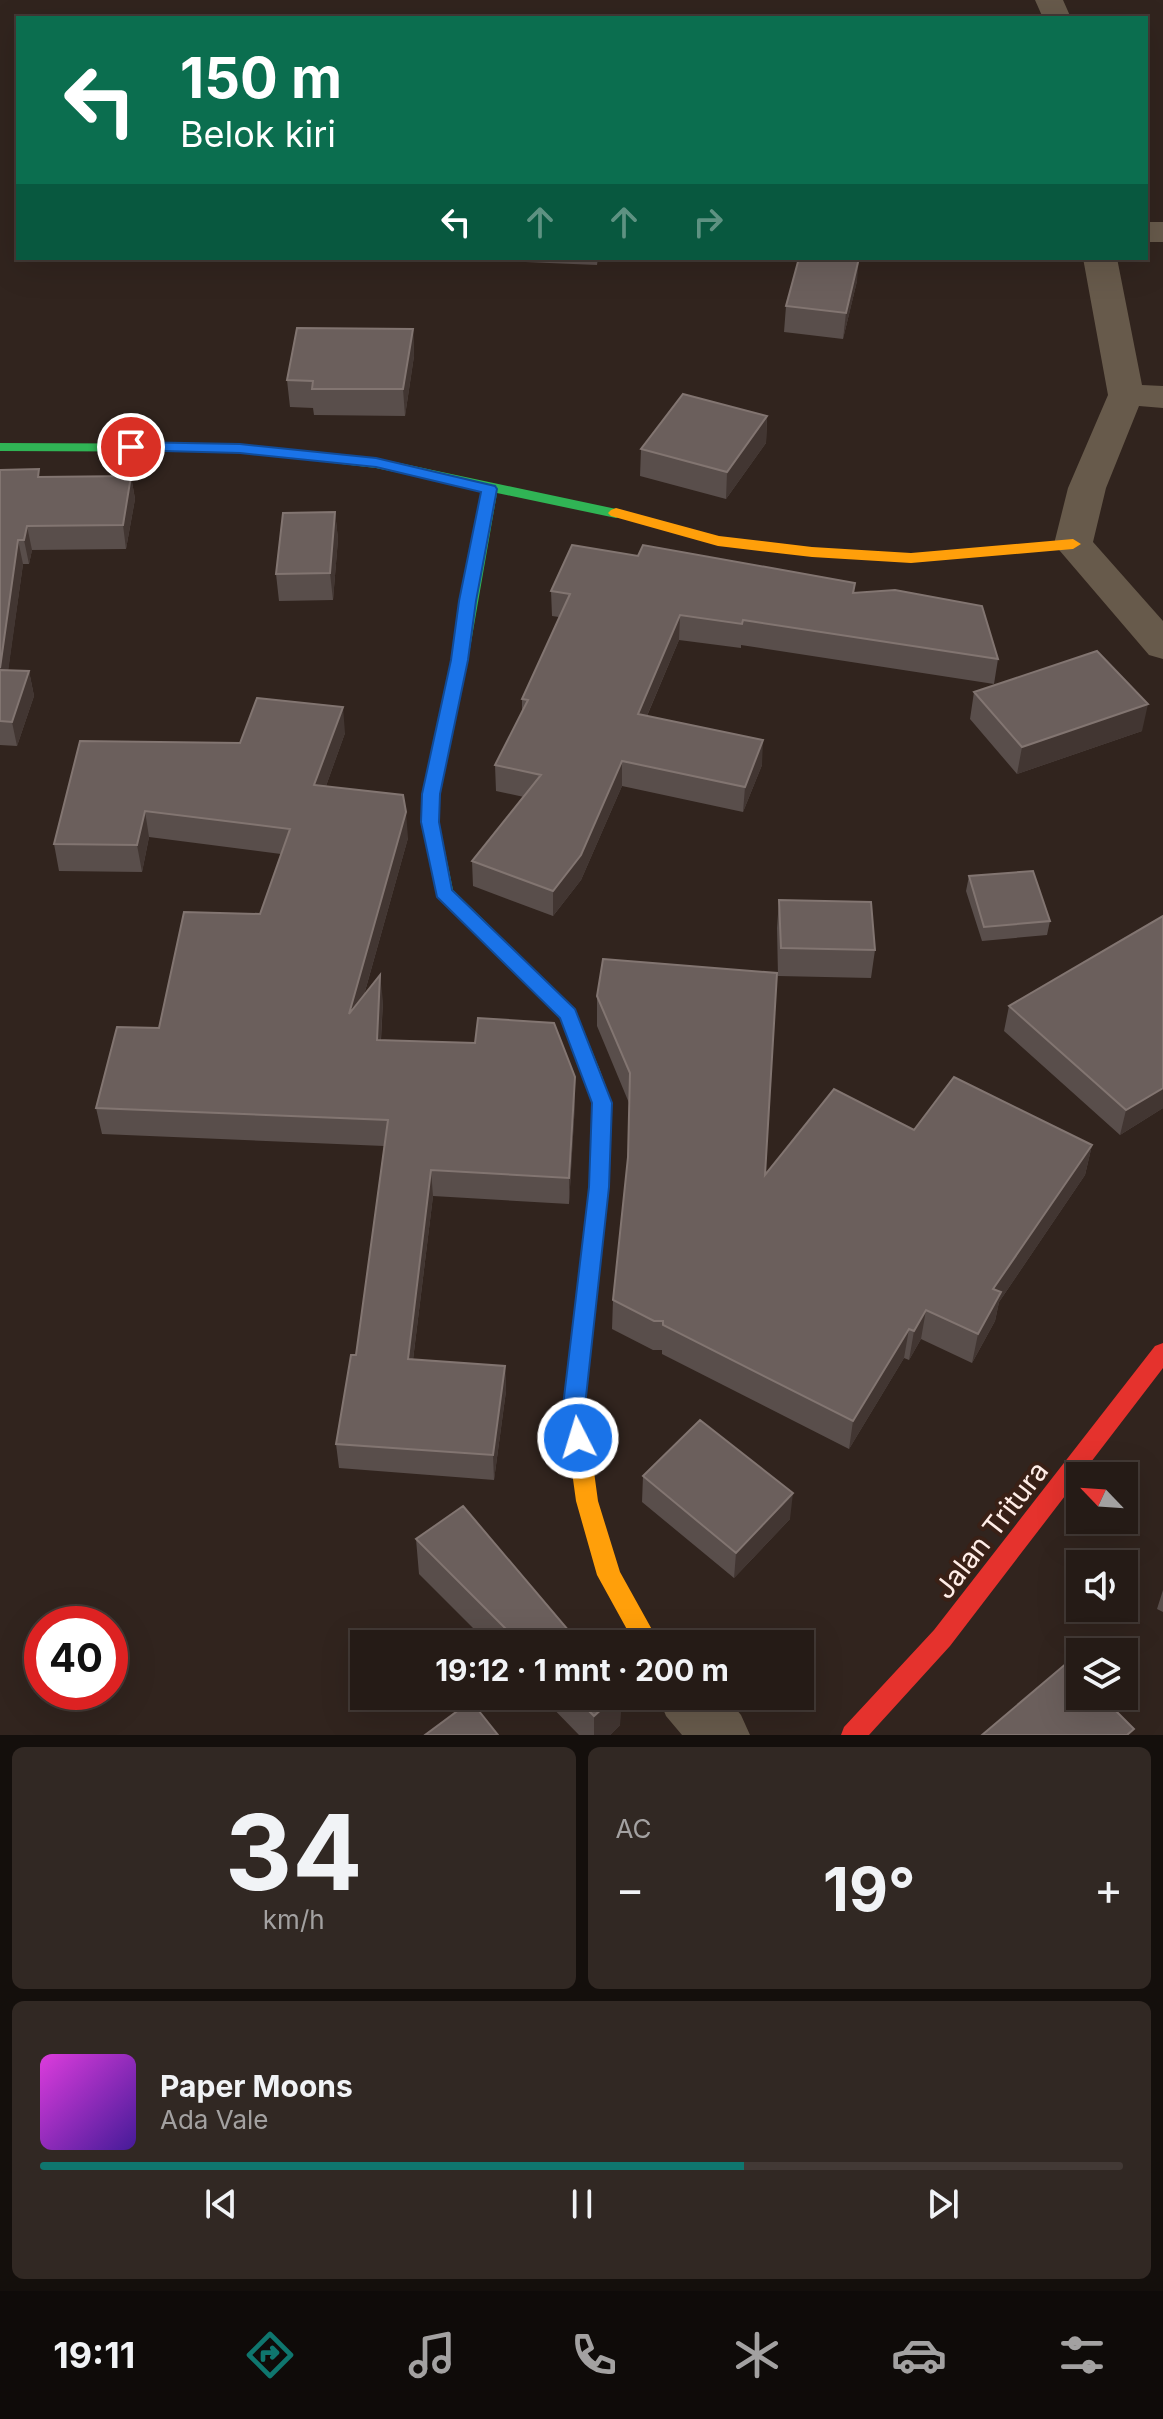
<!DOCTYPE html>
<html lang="id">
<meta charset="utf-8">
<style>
:root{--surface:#251b16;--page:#312823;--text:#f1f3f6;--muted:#a3a1a1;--line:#423935;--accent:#0f766e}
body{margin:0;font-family:Inter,sans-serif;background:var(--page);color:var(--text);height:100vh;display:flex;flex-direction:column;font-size:30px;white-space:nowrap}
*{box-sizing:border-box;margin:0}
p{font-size:26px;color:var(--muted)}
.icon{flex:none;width:44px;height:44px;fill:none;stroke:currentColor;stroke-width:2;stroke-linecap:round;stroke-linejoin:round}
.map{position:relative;height:1735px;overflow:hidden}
.panel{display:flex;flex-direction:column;gap:12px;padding:12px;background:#140f0c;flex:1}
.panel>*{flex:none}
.guide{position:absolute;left:16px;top:16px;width:1132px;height:244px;border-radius:0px;box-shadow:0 8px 32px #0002,0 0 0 2px var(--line);background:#0b6e4f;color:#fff;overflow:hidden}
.needle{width:52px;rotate:295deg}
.fabs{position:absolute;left:1066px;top:1462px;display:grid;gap:16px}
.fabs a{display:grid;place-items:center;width:72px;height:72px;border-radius:0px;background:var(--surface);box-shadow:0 8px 32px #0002,0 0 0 2px var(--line);font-size:40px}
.speed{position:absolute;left:24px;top:1606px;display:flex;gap:16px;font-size:40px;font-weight:700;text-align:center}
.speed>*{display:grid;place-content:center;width:104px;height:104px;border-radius:50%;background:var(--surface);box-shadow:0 8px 32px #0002,0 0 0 2px var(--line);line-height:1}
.speed .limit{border:12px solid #d22;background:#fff;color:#111}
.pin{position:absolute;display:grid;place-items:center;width:68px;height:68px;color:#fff;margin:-34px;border:4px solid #fff;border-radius:50%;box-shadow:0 2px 8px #0007}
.me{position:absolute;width:88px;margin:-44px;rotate:355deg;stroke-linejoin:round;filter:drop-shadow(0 0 6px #0008)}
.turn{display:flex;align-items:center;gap:28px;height:168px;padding:0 32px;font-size:36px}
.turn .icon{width:104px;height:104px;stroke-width:2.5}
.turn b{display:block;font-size:56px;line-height:68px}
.lanes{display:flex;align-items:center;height:76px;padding:0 32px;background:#0003;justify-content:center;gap:40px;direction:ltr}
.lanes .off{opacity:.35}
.big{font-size:60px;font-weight:700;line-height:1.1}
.panel .widget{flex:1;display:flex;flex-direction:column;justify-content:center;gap:12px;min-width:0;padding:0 28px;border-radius:12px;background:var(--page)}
.panel .dial{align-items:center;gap:0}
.dial b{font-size:104px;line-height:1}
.song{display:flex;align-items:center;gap:24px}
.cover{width:96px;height:96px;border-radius:12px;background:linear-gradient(135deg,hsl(300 70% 55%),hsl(260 70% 35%))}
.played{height:8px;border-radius:4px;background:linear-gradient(90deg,var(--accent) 65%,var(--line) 65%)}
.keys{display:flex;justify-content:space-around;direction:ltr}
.heat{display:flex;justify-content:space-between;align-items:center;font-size:44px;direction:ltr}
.panel .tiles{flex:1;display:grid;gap:12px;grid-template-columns:1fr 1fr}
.widget:last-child{grid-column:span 2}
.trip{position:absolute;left:350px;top:1630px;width:464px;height:80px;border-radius:0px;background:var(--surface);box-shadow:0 8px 32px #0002,0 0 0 2px var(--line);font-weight:700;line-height:80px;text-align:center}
.tab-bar{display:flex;height:128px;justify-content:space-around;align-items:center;background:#0f0b09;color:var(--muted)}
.tab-bar .icon{width:56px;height:56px}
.tab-bar .current{color:var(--accent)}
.tab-bar b{font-size:36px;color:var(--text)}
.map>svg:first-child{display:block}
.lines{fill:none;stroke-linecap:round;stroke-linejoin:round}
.street{fill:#675a4b;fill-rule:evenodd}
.fast{fill:#30b455;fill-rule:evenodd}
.slow{fill:#ff9f0a;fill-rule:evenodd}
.jam{fill:#e5322d;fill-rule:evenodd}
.wall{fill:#594e4b}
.shaded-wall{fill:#423632}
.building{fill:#6b5f5c;stroke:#827571;stroke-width:2}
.route{fill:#1a73e8;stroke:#114b97;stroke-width:2}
.labels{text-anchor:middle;stroke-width:8;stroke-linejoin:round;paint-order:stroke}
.near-street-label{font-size:28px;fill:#ffede7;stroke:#392016}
</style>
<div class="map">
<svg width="1163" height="1735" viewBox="0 0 1163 1735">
<rect width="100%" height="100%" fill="#31241e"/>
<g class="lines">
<path class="street" d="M1035 0H1063L1071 18H1043Z
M1146 222H1163V242H1146Z
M1083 258H1117L1142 385 1163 386V408L1139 406 1106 488 1093 542 1163 621V659L1149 655 1054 544 1068 488 1108 395Z
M658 1696H725L741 1715 750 1735H682L666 1716Z"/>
<path class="fast" d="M0 443 240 444 376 458 621 510 624 513 621 516 616 518 497 493 468 660 440 794 439 822 453 890 575 1009 599 1068 596 1073H582L560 1018 438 897 421 822 422 794 452 660 482 490 376 468 240 452 0 451Z"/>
<path class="slow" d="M616 508 719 536 812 547 911 553 1073 539 1081 544 1073 549 911 563 812 557 718 546 611 516 608 513 611 510Z
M589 1061 596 1063 599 1068 612 1103 609 1187 585 1406 598 1501 620 1572 660 1644H635L597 1575 576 1501 563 1406 589 1187 592 1103 579 1068 582 1063Z"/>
<path class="jam" d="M1163 1343V1368L950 1646 869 1735H841L844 1727 934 1630 1155 1346Z"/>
</g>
<path class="wall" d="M524 258H598L597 265 525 262Z
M857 281 843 339 784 332 786 306Z
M413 329 414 356 405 416 314 415 313 408 290 407 287 380Z
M767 416 766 443 726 499 640 476 641 449Z
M0 470 41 477 131 476 135 499 126 549 32 550 29 564H23L8 670 29 671 34 696 17 746 0 745Z
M335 512 338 539 333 600 279 601 276 574Z
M551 591 854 593 998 659 994 684 741 645V648L679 640 647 716 762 765 743 812 622 786 581 880 553 916 473 886 472 861 524 797 496 791 495 765 522 712V699L559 617 552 616Z
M974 692 1142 731 1017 774 970 719Z
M345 733 326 786 408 838 364 995 383 1001 381 1040 575 1077V1103L569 1204 433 1196 413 1360 505 1366 506 1391 494 1480 339 1468 336 1444 356 1355 384 1146 102 1134 96 1108 159 1028 260 914 281 854 149 837 142 872 59 871 54 844 240 743Z
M969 876 1050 921 1047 935 982 941 966 891Z
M779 900 875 950 871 978 778 976 777 928Z
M597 996 765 1175 914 1130 1092 1145 1085 1175 999 1302 995 1321 972 1363 921 1339 909 1360 904 1358 849 1449 662 1354V1350H653L612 1329 613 1300 628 1157 629 1103 597 1026Z
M1009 1006 1163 1108 1120 1135 1004 1031Z
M643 1476 790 1519 734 1578 642 1502Z
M416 1539 580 1644H489L419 1574Z
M1163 1590V1612L1157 1609Z
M541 1696H621L620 1725 610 1735H579Z"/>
<path class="shaded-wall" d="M859 258 857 281 843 339 846 313Z
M413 329 414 356 405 416 403 389Z
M767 416 766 443 726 499 727 472Z
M131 476 135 499 126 549 123 525Z
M335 512 338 539 333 600 330 573Z
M27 526 32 550 29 564 24 540Z
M18 540 23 564 5 694 0 671Z
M680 615 679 640 637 739 638 714Z
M29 671 34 696 17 746 12 722Z
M1148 704 1142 731 1017 774 1022 747Z
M343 707 345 733 317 811 314 785Z
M763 740 762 765 743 812 745 787Z
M622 761V786L581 880 553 916V891Z
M145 811 149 837 142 872 137 845Z
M406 812 408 838 351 1041 349 1014Z
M380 975 383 1001 379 1066 377 1040Z
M575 1077V1103L569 1204V1178Z
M1163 1088V1108L1120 1135 1126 1110Z
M1092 1145 1085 1175 999 1302 995 1321 972 1363 978 1334 993 1289Z
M431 1170 433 1196 410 1384 408 1359Z
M926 1310 921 1339 909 1360 914 1331Z
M909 1329 904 1358 849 1449 853 1421Z
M505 1366 506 1391 494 1480 493 1455Z
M793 1493 790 1519 734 1578 736 1553Z
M616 1696H621L620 1725 610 1735H594V1716Z"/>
<path class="building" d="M799 258H859L846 313 786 306Z
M297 328 413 329 403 389H312L313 381 287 380Z
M683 394 767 416 727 472 641 449Z
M39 469 38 477 131 476 123 525 27 526 24 540H18L0 668V470Z
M335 512 330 573 276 574 283 513Z
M572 545 638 556 643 545 855 583 853 593 895 590 982 606 998 659 743 620 742 624 680 615 638 714 763 740 745 787 622 761 581 855 553 891 472 861 541 775 495 765 528 700 522 699 570 594 551 591Z
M1097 651 1148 704 1022 747 974 692Z
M0 670 29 671 12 722 0 721Z
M257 698 343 707 314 785 403 795 406 812 349 1014 380 975 377 1040 475 1043 478 1018 554 1023 575 1077 569 1178 431 1170 408 1359 505 1366 493 1455 336 1444 351 1355H356L388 1120 96 1108 117 1027 159 1028 184 912 260 914 290 829 145 811 137 845 54 844 80 741 240 743Z
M1033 871 1050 921 984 927 969 876Z
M779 900 871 902 875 950 781 948Z
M1163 916V1088L1126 1110 1009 1006Z
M603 959 777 973 765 1175 834 1089 914 1130 954 1077 1092 1145 993 1289 1001 1292 978 1334 926 1310 914 1331 909 1329 853 1421 663 1325V1321H654L613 1300 628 1157 630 1073 597 996Z
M700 1420 793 1493 736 1553 643 1476Z
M463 1506 580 1644H521L416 1539Z
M1068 1662 1080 1674V1696H1101L1134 1729 1127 1735H982Z
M574 1696H616L594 1716Z
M471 1701 498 1735H425Z"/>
<path class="route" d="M131 442 240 444 376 458 495 486 497 489 476 601 468 660 440 794 439 822 452 890 575 1009 612 1103 609 1187 585 1406 590 1438 586 1445 578 1448 570 1445 563 1406 589 1187 592 1103 560 1018 437 897 421 822 422 794 451 660 459 601 481 492 376 467 240 453 126 450V444Z"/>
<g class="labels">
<g class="near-street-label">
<text transform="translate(991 1530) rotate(-52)" y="10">Jalan Tritura</text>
</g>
</g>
</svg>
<div class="fabs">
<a><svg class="needle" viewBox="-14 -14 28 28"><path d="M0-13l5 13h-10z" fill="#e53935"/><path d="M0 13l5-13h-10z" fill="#a3a1a1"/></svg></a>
<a><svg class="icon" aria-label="sound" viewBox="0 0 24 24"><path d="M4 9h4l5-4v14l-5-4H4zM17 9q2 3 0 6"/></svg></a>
<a><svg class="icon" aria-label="layers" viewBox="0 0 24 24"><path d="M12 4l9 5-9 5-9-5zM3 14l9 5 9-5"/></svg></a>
</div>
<div class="speed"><div class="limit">40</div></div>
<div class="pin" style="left:131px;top:447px;background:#d93025"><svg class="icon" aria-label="arrive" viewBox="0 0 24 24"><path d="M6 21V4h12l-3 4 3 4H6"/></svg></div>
<svg class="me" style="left:578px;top:1438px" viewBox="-20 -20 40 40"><circle r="17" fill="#1a73e8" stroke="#fff" stroke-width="3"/><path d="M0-11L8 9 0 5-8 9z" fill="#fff"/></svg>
<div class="trip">19:12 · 1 mnt · 200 m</div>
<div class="guide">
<div class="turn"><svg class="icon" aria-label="left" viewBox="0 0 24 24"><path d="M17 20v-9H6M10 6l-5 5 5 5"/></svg><div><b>150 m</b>Belok kiri</div></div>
<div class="lanes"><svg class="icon" aria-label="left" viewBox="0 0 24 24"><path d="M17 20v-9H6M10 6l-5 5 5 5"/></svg><svg class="icon off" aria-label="ahead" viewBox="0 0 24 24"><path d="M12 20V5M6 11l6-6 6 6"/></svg><svg class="icon off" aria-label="ahead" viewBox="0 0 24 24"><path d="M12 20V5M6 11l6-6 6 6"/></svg><svg class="icon off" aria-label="right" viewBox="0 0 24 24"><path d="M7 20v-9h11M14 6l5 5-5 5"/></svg></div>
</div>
</div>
<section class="panel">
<div class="tiles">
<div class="widget dial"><b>34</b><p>km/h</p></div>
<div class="widget"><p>AC</p>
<div class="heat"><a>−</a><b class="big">19°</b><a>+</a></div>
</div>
<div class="widget">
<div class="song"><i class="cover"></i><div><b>Paper Moons</b><p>Ada Vale</p></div></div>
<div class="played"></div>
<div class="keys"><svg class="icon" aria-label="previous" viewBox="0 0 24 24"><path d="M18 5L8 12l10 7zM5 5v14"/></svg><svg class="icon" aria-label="pause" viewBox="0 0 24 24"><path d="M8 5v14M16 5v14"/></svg><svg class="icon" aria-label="next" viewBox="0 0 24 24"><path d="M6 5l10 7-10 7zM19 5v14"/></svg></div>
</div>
</div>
</section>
<nav class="tab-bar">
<b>19:11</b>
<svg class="icon current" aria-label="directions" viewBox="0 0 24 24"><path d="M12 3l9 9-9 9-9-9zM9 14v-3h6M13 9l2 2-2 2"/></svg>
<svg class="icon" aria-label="music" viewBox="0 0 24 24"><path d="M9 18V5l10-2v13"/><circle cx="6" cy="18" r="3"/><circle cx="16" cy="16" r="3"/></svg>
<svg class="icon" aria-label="phone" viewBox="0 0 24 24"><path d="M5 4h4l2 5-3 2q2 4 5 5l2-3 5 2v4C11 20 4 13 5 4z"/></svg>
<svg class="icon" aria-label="climate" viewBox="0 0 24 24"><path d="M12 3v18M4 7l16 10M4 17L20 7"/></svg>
<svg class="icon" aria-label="car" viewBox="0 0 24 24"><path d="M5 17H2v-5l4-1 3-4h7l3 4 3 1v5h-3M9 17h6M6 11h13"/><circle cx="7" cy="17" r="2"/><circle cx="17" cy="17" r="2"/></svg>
<svg class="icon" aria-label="filters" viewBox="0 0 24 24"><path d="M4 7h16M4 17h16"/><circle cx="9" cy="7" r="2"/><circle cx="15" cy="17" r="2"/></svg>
</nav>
